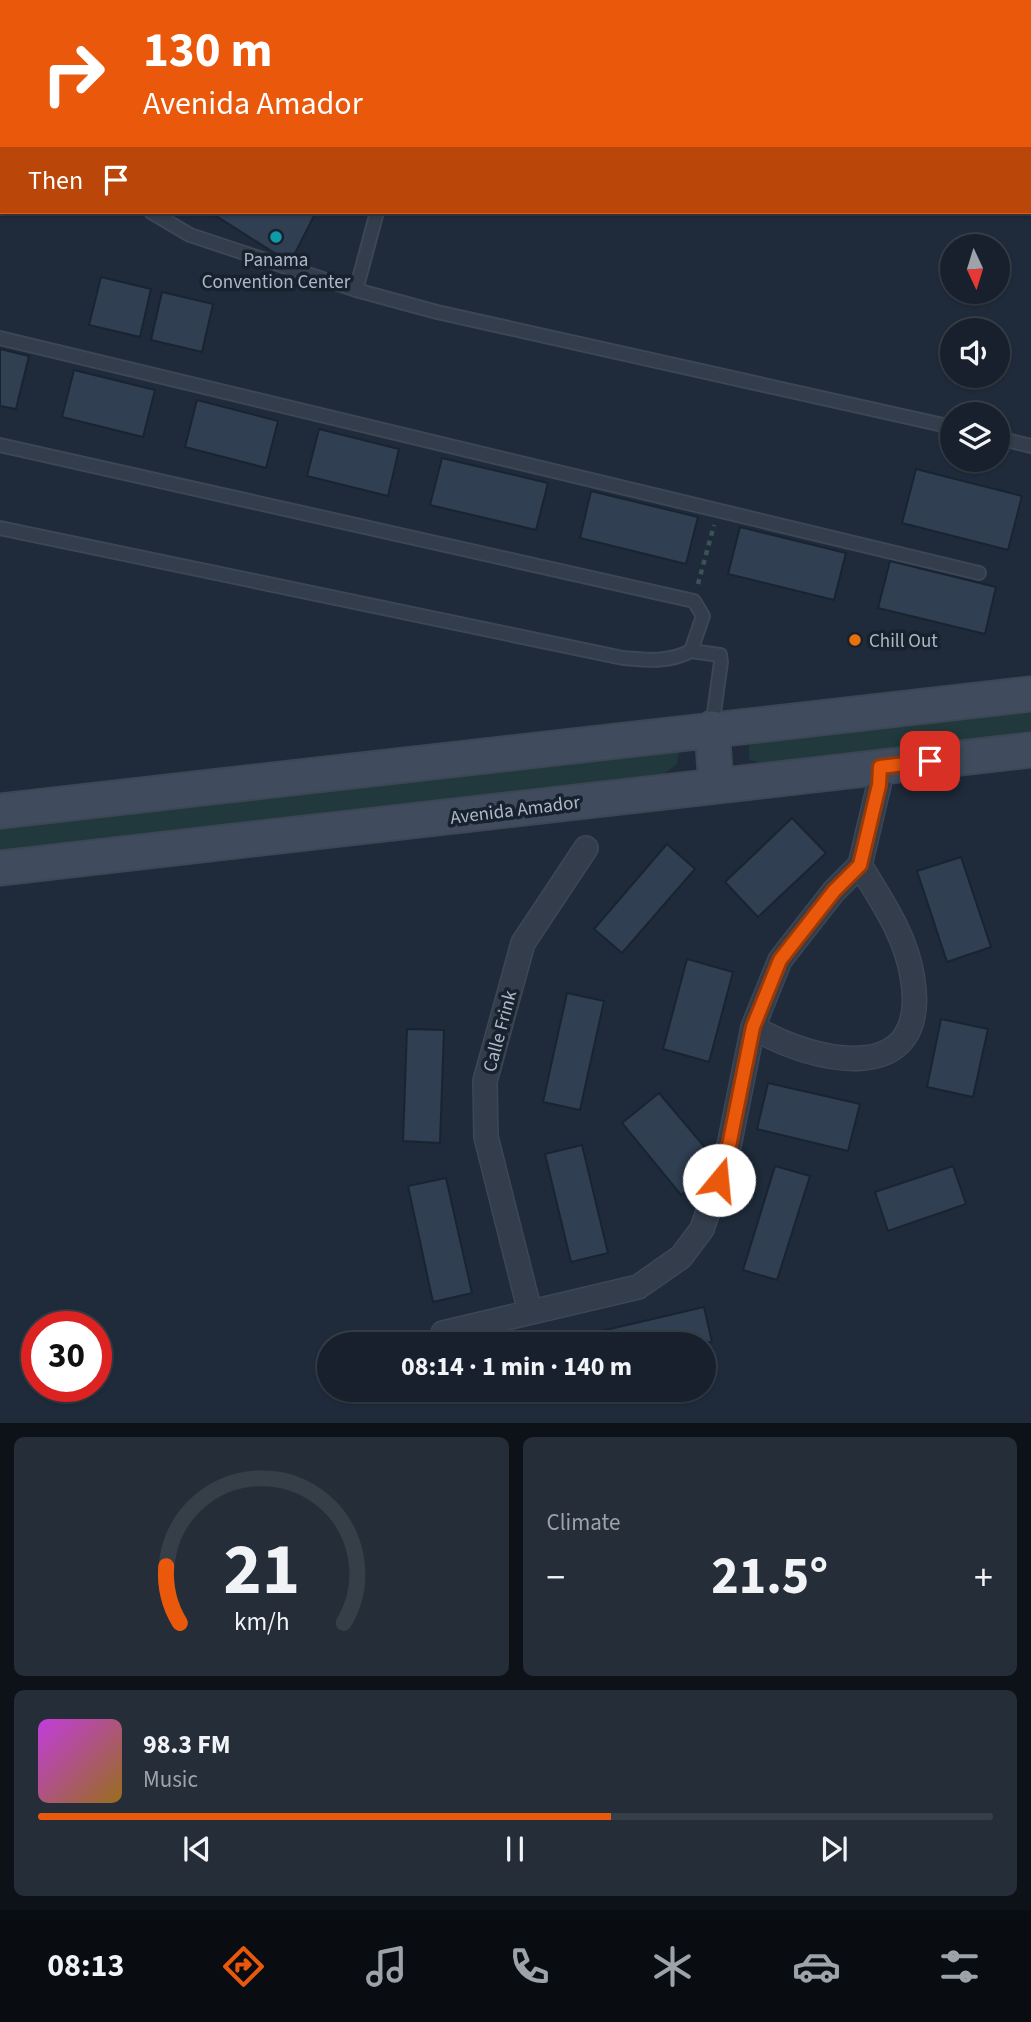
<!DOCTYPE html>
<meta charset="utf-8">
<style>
:root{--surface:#17202c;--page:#242d38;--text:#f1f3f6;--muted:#9ea3a9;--line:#363e48;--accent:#ea580c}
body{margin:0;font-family:"Source Sans 3",sans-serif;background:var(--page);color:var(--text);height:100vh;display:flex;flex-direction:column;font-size:26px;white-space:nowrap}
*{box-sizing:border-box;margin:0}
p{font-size:23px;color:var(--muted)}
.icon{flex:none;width:38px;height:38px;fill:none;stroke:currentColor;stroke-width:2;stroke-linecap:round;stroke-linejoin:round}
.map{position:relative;height:1423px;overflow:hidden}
.panel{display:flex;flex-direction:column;gap:14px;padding:14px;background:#0d1218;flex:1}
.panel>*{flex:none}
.guide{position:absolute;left:0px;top:0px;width:1032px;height:214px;box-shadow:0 2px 5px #0004,0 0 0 2px var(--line);background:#ea580c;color:#fff;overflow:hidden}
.needle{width:46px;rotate:176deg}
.fabs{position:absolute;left:940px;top:234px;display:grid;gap:14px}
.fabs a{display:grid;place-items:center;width:70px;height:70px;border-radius:50%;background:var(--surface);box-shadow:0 2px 5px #0004,0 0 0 2px var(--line);font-size:35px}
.speed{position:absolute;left:21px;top:1311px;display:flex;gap:14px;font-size:35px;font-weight:700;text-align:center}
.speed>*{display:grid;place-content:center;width:91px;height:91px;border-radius:50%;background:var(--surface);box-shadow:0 2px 5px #0004,0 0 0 2px var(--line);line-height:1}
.speed .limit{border:10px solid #d22;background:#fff;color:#111}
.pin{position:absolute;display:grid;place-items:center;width:60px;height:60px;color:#fff;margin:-30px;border-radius:14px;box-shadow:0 4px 10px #0006}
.me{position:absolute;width:77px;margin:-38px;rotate:17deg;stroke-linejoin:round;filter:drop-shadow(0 0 5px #0008)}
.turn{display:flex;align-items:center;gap:24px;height:147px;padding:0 28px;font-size:32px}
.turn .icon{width:91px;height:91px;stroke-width:2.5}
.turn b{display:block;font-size:49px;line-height:60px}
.then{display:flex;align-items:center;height:66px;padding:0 28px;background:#0003;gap:14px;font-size:26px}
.big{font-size:52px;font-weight:700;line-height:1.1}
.panel .tile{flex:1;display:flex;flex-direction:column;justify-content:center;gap:10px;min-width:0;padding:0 24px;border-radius:10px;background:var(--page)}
.panel .dial{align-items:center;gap:0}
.dial svg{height:182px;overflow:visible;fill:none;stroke:var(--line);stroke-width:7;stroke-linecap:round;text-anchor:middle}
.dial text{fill:var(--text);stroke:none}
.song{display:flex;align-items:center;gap:21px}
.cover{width:84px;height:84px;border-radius:10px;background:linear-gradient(135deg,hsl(290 70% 55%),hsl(40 70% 35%))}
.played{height:7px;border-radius:4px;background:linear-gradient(90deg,var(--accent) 60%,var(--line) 60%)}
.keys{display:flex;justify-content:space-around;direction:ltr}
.heat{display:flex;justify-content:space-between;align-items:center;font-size:38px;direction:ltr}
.panel .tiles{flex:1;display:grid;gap:14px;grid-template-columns:1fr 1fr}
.tile:last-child{grid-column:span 2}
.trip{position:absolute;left:317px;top:1332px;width:399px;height:70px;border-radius:35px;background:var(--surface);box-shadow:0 2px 5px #0004,0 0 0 2px var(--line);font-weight:700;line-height:70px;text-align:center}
.tabs{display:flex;height:112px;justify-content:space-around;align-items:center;background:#090d12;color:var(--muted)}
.tabs .icon{width:49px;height:49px}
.tabs .on{color:var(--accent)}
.tabs b{font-size:32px;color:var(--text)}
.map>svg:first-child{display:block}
.green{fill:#21393c}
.building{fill:#303f52;stroke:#1a2431;stroke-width:2}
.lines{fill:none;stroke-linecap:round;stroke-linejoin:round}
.lane-casing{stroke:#3c4654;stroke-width:16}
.street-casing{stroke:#3c4654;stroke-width:26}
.secondary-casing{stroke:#3c4654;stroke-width:37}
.path{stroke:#3a5354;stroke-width:4.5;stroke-dasharray:5 5;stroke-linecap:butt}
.lane{stroke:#333d4b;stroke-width:12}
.street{stroke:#333d4b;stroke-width:23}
.secondary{stroke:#404c5e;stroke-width:33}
.route-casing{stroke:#983908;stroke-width:18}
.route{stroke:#ea580c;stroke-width:12}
.culture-dot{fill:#0f9aa8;stroke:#18222f;stroke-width:2.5}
.food-dot{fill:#e8710a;stroke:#18222f;stroke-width:2.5}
.labels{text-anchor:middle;stroke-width:7;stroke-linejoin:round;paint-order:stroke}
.poi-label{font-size:19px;fill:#adb8c7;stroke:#18222f}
.street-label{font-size:19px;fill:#adb8c7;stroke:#18222f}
</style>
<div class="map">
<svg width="1031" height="1424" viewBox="0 0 1031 1424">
<rect width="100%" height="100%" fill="#1f2b3b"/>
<path class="green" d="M1031 707V734L760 763 749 759V747L758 735Z
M664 746 679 752 677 764 661 776 335 811 0 855V825Z"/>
<path class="building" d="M0 0H423L2 2V80Z
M210 212H316L290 263Z
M101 277 151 289 140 337 89 325Z
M162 292 213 304 202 352 151 340Z
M0 349 29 356 16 409 0 406Z
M74 370 155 390 143 437 62 417Z
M197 400 278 421 266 468 185 447Z
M319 429 399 449 388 496 307 476Z
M442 458 548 483 536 530 430 505Z
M916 469 1022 496 1008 550 902 523Z
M591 491 698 517 686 564 580 538Z
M740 527 846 553 834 600 728 574Z
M890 561 996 587 985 634 878 608Z
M792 818 826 853 758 917 725 882Z
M667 844 695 869 622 953 594 929Z
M961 857 991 947 947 962 917 871Z
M687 959 733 972 709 1062 663 1049Z
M567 993 604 1001 580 1110 543 1102Z
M941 1019 988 1029 973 1097 927 1087Z
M407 1029 444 1030 440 1143 403 1141Z
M768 1083 860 1104 848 1151 757 1129Z
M659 1093 719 1164 681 1195 622 1123Z
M582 1145 608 1253 571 1262 545 1154Z
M775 1166 810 1176 777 1280 743 1270Z
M953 1166 966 1204 888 1231 875 1192Z
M446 1178 472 1293 433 1302 408 1186Z
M704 1307 712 1342 600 1344 597 1332Z
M468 1390H515L470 1400Z"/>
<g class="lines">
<defs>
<path id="lane" d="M943 0 947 2
M432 2V0
M976 2 977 0
M0 120 2 121
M0 146 2 144
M151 212 190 235 356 290 437 312 952 427
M356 290 377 212
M0 338 979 573
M998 438 1031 446
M0 445 694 601 703 616 691 651 720 655 721 662 712 727
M0 528 623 658C648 660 667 663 691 651"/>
<path id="street" d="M753 1027C814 1064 933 1090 912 975 905 934 881 900 860 865
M530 1312 486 1137 485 1081 523 943 586 848
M443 1333 638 1287 681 1257 702 1229 727 1156 753 1027 780 960 834 891 860 865 879 785 880 767"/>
<path id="secondary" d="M712 728 716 786
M0 811 1031 694
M0 868 1031 750"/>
</defs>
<use href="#lane" class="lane-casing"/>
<use href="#street" class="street-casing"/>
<use href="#secondary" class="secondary-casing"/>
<path class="path" d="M698 584 714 525"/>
<use href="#lane" class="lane"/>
<use href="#street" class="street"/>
<use href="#secondary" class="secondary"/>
</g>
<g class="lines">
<defs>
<path id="route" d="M719 1180 727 1156 753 1027 780 960 834 891 860 865 879 785 880 767 930 761"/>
</defs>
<use href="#route" class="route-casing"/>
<use href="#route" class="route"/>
</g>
<circle class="culture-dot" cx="276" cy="237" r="7"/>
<circle class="food-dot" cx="855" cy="640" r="7"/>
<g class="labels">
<g class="poi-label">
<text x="276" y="266">Panama<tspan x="276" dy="22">Convention Center</tspan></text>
<text x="869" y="647" text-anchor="start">Chill Out</text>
</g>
<g class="street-label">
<text transform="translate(515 809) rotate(-7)" y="7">Avenida Amador</text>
<text transform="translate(499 1031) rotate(-75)" y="7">Calle Frink</text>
</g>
</g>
</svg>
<div class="fabs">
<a><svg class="needle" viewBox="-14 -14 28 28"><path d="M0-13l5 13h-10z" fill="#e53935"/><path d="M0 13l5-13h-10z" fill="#9ea3a9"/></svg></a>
<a><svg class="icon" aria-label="sound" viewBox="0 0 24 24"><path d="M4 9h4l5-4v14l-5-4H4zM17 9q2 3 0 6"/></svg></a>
<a><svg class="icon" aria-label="layers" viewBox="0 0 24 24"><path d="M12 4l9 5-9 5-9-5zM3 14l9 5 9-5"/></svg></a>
</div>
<div class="speed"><div class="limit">30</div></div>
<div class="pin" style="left:930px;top:761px;background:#d93025"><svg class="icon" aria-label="arrive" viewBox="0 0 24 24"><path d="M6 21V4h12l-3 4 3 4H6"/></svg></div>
<svg class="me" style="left:719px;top:1180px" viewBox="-20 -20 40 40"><circle r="19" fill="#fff"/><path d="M0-13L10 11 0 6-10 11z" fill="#ea580c"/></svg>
<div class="trip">08:14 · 1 min · 140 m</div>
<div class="guide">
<div class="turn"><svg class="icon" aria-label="right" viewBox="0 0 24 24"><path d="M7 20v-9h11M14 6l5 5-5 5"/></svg><div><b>130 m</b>Avenida Amador</div></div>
<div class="then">Then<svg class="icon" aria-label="arrive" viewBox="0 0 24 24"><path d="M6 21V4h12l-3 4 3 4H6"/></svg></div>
</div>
</div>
<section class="panel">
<div class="tiles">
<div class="tile dial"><svg viewBox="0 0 100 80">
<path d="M14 69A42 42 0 1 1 86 69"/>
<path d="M14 69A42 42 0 0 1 8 44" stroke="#ea580c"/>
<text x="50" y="56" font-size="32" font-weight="700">21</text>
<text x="50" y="72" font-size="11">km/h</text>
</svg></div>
<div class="tile"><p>Climate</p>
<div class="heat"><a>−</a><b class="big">21.5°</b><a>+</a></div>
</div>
<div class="tile">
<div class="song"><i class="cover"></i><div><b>98.3 FM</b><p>Music</p></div></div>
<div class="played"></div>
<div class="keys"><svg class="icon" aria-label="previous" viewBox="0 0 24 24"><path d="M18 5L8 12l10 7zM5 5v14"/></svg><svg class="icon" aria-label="pause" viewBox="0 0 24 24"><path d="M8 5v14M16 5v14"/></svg><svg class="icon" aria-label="next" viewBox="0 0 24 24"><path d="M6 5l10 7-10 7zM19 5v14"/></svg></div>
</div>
</div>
</section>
<nav class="tabs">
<b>08:13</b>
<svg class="icon on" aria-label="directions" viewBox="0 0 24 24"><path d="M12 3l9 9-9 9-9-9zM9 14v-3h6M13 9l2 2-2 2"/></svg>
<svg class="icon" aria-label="music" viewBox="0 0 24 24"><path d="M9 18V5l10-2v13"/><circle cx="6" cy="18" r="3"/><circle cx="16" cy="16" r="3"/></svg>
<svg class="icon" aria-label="phone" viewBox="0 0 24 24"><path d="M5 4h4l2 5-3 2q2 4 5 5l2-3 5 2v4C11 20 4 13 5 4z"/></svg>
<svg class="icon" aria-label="climate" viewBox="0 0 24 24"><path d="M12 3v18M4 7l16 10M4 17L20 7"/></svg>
<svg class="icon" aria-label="car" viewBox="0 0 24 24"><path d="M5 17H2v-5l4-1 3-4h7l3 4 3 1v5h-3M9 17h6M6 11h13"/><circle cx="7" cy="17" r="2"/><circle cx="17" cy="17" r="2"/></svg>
<svg class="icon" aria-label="filters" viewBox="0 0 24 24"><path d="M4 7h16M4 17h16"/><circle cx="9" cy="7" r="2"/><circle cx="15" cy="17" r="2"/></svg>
</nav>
